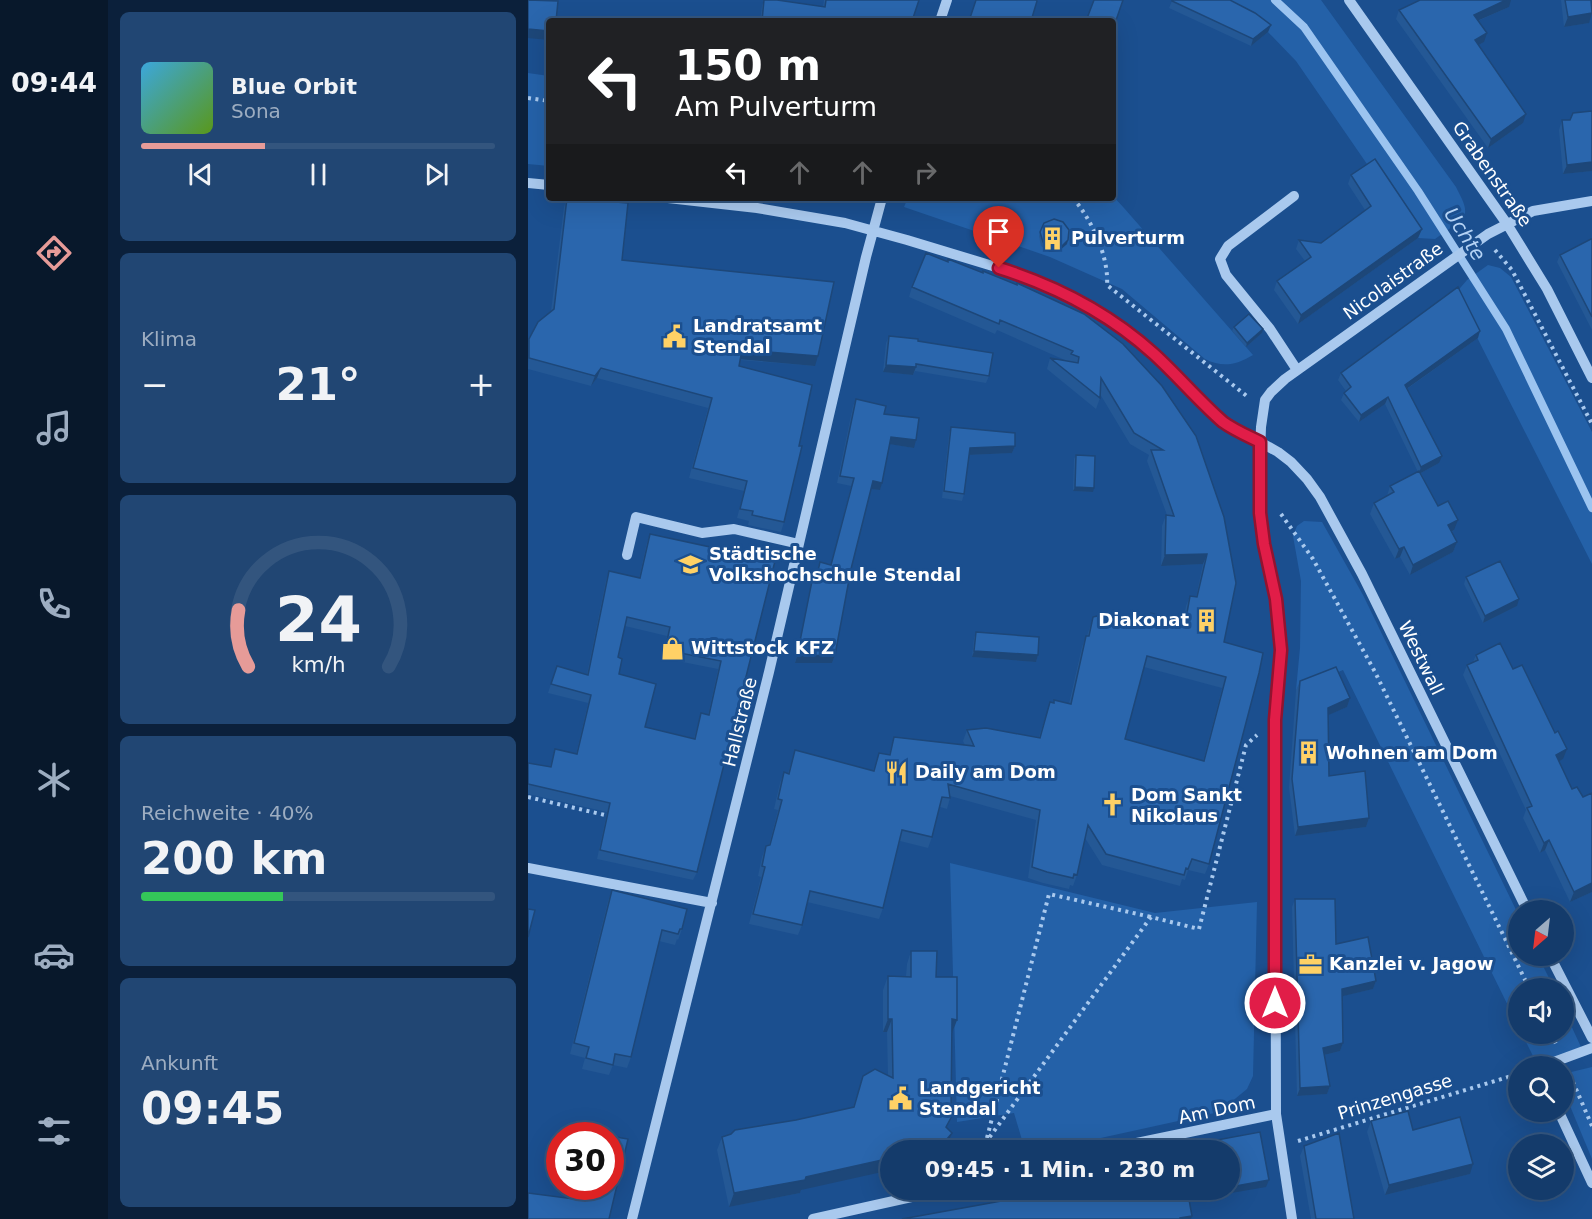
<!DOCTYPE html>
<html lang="de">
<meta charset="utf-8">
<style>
:root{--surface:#143b6b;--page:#214673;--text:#f1f3f6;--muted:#9dadc1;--line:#33557e;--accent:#e69b98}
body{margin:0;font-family:"DejaVu Sans",sans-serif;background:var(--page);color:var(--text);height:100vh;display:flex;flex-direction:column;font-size:22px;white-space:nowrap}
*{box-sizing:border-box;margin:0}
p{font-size:20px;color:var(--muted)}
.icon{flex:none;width:33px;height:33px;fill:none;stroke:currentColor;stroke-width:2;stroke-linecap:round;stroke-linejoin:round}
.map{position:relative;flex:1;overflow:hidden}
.sheet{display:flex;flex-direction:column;gap:12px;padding:12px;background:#0b203b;width:420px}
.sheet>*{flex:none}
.banner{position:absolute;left:18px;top:18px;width:570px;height:183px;border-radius:6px;box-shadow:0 6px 24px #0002,0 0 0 2px var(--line);background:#202124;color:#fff;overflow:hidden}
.needle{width:39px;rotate:208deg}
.buttons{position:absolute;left:980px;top:900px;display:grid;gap:12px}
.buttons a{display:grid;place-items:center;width:66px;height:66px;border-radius:50%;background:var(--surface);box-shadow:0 6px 24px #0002,0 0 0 2px var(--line);font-size:30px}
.speed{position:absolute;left:18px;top:1122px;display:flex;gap:12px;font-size:30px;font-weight:700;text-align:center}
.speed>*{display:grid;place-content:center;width:78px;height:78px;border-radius:50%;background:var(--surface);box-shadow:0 6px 24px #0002,0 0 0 2px var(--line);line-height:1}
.speed .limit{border:9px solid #d22;background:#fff;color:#111}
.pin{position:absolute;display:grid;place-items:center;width:51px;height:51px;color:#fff;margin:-62px -26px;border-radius:50% 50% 50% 0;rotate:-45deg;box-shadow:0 0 6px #0007}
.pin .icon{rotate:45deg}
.me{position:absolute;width:66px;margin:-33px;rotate:0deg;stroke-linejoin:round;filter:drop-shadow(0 0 4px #0008)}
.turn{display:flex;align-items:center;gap:21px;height:126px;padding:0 30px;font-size:27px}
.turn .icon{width:78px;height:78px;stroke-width:2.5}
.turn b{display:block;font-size:42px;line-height:51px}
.lanes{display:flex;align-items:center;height:57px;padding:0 30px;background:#0003;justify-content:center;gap:30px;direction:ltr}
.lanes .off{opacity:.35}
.big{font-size:45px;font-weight:800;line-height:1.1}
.sheet .tile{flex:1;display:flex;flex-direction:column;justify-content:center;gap:9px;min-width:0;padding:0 21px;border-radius:9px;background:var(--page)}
.sheet .dial{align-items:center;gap:0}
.dial svg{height:156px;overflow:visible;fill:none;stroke:var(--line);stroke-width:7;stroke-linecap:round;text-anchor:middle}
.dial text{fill:var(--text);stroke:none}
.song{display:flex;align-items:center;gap:18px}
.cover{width:72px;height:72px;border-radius:9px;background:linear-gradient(135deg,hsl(200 70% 55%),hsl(90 70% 35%))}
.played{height:6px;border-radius:3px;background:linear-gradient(90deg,var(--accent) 35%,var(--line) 35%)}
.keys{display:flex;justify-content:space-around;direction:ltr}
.heat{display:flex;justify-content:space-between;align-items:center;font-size:33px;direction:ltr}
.charge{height:9px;border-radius:4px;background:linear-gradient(90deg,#34c759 40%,var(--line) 0)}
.trip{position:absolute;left:352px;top:1140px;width:360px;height:60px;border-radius:30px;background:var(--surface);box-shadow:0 6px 24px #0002,0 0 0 2px var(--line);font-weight:800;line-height:60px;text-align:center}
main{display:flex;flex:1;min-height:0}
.tab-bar{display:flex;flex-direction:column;width:108px;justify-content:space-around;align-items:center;background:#08182b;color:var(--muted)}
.tab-bar .icon{width:42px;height:42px}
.tab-bar .on{color:var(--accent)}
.tab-bar b{font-size:27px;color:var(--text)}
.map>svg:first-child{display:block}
.green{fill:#2461a8}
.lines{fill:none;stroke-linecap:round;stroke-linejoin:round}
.stream{stroke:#9cc4f0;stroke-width:8}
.path{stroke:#a9c9ee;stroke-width:4;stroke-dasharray:3 4.5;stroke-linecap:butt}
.minor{stroke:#a9c9ee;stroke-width:10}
.wall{fill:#245895;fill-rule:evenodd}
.shaded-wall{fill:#1d4779}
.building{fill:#2a66ad;stroke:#1d4779;stroke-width:1.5;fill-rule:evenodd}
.route-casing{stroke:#92132f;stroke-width:15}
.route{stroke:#e11d48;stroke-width:10}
.labels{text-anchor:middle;stroke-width:6;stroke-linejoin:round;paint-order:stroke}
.street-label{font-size:18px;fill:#fff;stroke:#1b4f8f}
.poi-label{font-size:18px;font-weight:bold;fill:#fff;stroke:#1b4f8f;text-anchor:start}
.water-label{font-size:20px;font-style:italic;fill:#b5d3f5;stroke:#1b4f8f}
</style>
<main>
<nav class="tab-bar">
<b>09:44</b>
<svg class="icon on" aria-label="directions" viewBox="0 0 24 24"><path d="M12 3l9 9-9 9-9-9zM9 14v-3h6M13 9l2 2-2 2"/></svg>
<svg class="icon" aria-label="music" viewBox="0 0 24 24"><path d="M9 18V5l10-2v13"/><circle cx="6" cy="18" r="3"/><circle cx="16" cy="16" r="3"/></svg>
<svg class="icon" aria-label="phone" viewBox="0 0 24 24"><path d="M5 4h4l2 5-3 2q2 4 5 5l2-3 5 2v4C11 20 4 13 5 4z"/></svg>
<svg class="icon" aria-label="climate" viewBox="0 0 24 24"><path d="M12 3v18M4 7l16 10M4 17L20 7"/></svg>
<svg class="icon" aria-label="car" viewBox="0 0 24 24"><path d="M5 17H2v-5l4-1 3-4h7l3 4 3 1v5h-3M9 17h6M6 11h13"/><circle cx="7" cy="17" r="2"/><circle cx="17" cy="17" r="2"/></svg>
<svg class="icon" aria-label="filters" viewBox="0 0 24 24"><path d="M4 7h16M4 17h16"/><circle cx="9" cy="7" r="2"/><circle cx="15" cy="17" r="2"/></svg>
</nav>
<section class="sheet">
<div class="tile">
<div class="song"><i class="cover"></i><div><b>Blue Orbit</b><p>Sona</p></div></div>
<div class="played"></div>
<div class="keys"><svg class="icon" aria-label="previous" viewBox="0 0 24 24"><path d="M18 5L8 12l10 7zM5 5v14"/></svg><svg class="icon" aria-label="pause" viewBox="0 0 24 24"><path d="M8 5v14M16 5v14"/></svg><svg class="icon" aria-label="next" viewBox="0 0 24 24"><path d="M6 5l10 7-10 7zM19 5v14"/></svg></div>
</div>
<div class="tile"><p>Klima</p>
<div class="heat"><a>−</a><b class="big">21°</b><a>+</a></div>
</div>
<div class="tile dial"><svg viewBox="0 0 100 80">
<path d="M14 69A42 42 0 1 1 86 69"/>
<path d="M14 69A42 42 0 0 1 9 40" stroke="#e69b98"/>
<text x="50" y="56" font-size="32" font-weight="700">24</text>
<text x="50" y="72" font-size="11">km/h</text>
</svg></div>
<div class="tile"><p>Reichweite · 40%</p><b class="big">200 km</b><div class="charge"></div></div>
<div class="tile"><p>Ankunft</p><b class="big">09:45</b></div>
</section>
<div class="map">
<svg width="1064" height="1219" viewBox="0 0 1064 1219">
<rect width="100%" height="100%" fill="#1b4f8f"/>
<path class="green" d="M682 0H793L928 187C933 198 941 208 935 219L907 239 890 238 768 61 740 32 724 20Z
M0 73 21 76V166L0 164Z
M585 196 596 208 725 355C708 365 695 368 677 359L594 289 522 257 376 207 380 198H585Z
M960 265 972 268 983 277 1064 432V564L927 294 939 280Z
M776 521 794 522 835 595 990 914V956H1010L1026 988H990V1026L815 670 768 690 772 648 773 581 765 536 769 526Z
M422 863 627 913 729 902 725 1076 719 1089 691 1112 518 1150H497L486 1113 429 1122Z
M1035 1008 1053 1047 1009 1064 994 1034H1035Z
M1064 1067V1159L1035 1089V1074Z"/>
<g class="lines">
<path class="stream" d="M747 0 776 27 890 191 978 329 1064 508"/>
<path class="path" d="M0 98 21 101
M545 198C563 219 581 256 579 285L720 397
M967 250 984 270 1064 424
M753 514 785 559 847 672 1001 988
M0 797 81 816
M1023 1034 1028 1044
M1042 1075 1064 1126
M459 1138 521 894 623 917
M770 1141 990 1074
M454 1150 458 1142 623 917 671 929 718 745 729 735"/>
<path class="minor" d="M821 0 979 224 1019 289 1064 378
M412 21 419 0
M0 183 21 185
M766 196 700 246 692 259 698 275 742 329 769 370
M140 198 229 208 317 223 379 240 491 274 529 290 565 309 596 329 625 354 696 422 750 452 763 462 779 479 792 497 834 574 999 910
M99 555 108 517 174 533 206 529 271 544
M0 868 184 903
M1022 956 1064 1038
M1015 1066 1064 1048
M1031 1112 1064 1183
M575 1150 748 1114
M104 1219 241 672 338 257 354 198
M285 1219 415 1190
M764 1219 748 1114 747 720 753 650 749 599 736 544 731 481 733 427 737 400 743 392 757 379 960 234 1005 211 1064 201"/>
</g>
<path class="wall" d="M236 0H249L295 7 296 0H391L384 21H232L234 6Z
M1033 0H1063L1061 23 1036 27Z
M644 1 743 25 740 32 723 46 641 8Z
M981 7 950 21 956 42 950 45 995 123 960 148 868 19 871 10Z
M1064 111V171L1035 174 1031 130 1034 120H1042Z
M823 175 894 229 890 238 770 324 746 290 749 281 777 261 768 249 771 240 793 243 837 210 820 184Z
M39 198 94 260 287 366 212 360 211 366 256 522 253 532 220 525 221 521 209 518 216 491 161 478 180 408 69 378 63 386 0 369 1 339 23 311 36 207Z
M512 232 539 244 531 251 521 252 513 246 511 236Z
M1064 239V330L1029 262 1032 255Z
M419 262 668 436 696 642 735 653 681 864 677 874 660 870 657 880 654 879 652 886 574 865 557 838 549 875 545 886 542 885 541 889 515 883 500 878 508 820 422 796V798L419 809 412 807 404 837 400 848 372 841 355 908 351 919 279 902 274 925 270 935 221 924 233 877 230 876 234 857 238 846 241 845 250 810 246 809 252 783 256 772 260 773 267 750 345 771 351 753 361 755 366 737 437 745 435 741 439 730 511 737 522 702 525 703 526 700 541 704 554 647 558 636H559L565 617 607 626 655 623 658 606 662 596 668 597 675 564 633 566 634 526 638 515H639L619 461 621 455 602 444 572 394V398L568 409 519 369 522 358 539 361 469 330 467 334 381 297 384 287ZM616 667 694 688 675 761 597 739Z
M706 327 734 333 718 347 704 331Z
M361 336 390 341 461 376 458 383 387 371 385 375 355 372 358 343Z
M950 338 879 389 911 463 893 473 910 506 926 530 924 532 929 542 925 552 882 575 872 557 867 559 842 514 846 503 859 496 862 486 890 472 857 404 831 422 813 400 816 393 818 391 810 380 813 373Z
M328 399 356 414 386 448 362 444 352 490 343 489 323 569 307 655 304 663H267L284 578 286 571H289L292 562 303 564 323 486 309 483 325 406Z
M423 427 487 446 484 453 441 455 436 494 434 501 414 498 421 434Z
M548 455 565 492 545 491 546 459Z
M122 534 247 561 169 872 165 880 69 859 79 812 0 794V763L22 767 27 749 48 754 60 703 20 693 29 666 59 674 78 580 81 571 111 578 119 542ZM97 626 139 636 134 658 190 669 180 715 173 713 166 738 117 727 91 674 90 657Z
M938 577 989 606 955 623 936 584Z
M448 632 510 655 508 662 444 657 446 638Z
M948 655 985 669 1035 759 1031 761 1044 789 1055 797 1064 793V892L1042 902 1017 850 1012 853 995 818 998 810 935 675 939 665 945 662Z
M772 681 822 698 819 707 800 715 801 776 841 818 838 827 767 836 761 788 768 690Z
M84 890 154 929 150 940 149 939 147 945 131 941 103 1057 99 1068 85 1065 81 1075 54 1069 57 1058 42 1054 80 901Z
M767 899 808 944 848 981 845 989 814 996 815 1043 812 1051 796 1055 802 1086 799 1094 769 1096 764 907Z
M383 951 408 977 429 1020 424 1033 419 1128 424 1133 419 1146 416 1150H363L273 1190 272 1193 201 1207 189 1150 194 1137 325 1107 335 1076H360L359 1032H355V990L360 976H378L379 964Z
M843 1121 885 1130 942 1174 857 1195 839 1132Z
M776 1146 826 1219H783L772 1156Z"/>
<path class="shaded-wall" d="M978 0H983L981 7 942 24 946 15Z
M1064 13 1061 23 1036 27 1040 17Z
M743 25 740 32 723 46 725 39Z
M0 29 21 31V40L0 38Z
M959 33 956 42 943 49 947 40Z
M998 114 995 123 960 148 963 139Z
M1064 162V171L1035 174 1039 165Z
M894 229 890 238 770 324 773 315Z
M540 240 539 244 531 251 521 252 523 248Z
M735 329 734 333 718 347 719 343Z
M952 331 950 338 874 392 877 385Z
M214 350 290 356 287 366 210 359Z
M358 365 388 367 385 375 355 372Z
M73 368 69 378 63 386 67 376Z
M860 397 857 404 831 422 833 415Z
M363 437 388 440 386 448 361 444Z
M487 446 484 453 439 455 442 448Z
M914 456 911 463 891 474 893 467Z
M345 481 354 483 352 490 342 489Z
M547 487 566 488 565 492 545 491Z
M930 520 926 530 916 536 920 525Z
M929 542 925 552 882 575 885 565Z
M876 547 872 557 867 559 871 549Z
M679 554 675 564 633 566 637 555Z
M991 599 989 606 955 623 957 616Z
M446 651 510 655 508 662 444 657Z
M307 655 304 663H267L269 656Z
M822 698 819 707 796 717 800 708Z
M1039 749 1035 759 1025 765 1028 755Z
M841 818 838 827 767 836 770 827Z
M1021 840 1017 850 1012 853 1016 843Z
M1064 883V892L1042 902 1046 892Z
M848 981 845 989 811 997 814 989Z
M360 1019H364L359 1032H355Z
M424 1019 429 1020 424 1033Z
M815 1043 812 1051 792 1056 795 1048Z
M802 1086 799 1094 769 1096 772 1088Z
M424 1133 419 1146 416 1150H410Z
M363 1158V1170L273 1190 272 1193 201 1207 206 1193Z
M945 1164 942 1174 857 1195 861 1185Z
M741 1180 738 1187 657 1201 660 1194 686 1190H702V1187Z
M664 1216 663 1219H651L652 1218Z"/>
<path class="building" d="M0 0 30 1 28 21H21V31L0 29Z
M236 0H249L297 7 298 0H391L384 21H234Z
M448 0H508L509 1 503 21H441Z
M566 0H595L585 29V21H558Z
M644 0H702L727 13 743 25 725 39 644 1Z
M892 0H978L946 15 959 33 947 40 998 114 963 139 871 10Z
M1037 0H1063L1064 13 1040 17Z
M1064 111V162L1039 165 1034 120H1042L1045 113Z
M847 159 894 229 773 315 749 281 783 257 771 240 793 243 843 206 823 175Z
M39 198 100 203 94 260 306 282 290 356 214 350 211 366 284 385 271 446H274L256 522 224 515 225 511 212 509 219 481 165 468 184 398 73 368 67 376 1 358V339L10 322 26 309Z
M526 219 535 222 541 230 540 240 533 247 523 248 515 242 512 232 516 223Z
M1063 239H1064V317L1032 255Z
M398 253 420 262V259L455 273V271L489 285V283L556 314 595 344 634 386 668 436 696 517 708 583 696 642 735 653 731 673 681 864 664 859 660 869 658 868 656 875 578 854 560 825 549 875 546 874 545 878 519 872 504 867 512 810 420 784 422 798 414 797 404 837 374 830 355 908 282 891 274 925 225 914 237 867 234 866 238 846 242 845 254 800 250 799 256 772 261 774 267 750 346 771 351 753 362 755 366 737 446 746 439 730 458 728 512 738 522 702 526 703V700L543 704 558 636H561L565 617 569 616 607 626 623 613 657 624 662 596 669 597 679 554 637 555 638 515 646 516 623 450H635L606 433 573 378 572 398 522 358 550 363 551 357 543 354 545 351 472 320 471 324 384 287ZM619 656 698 677 676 761 597 739Z
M930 287 952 331 877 385 914 456 893 467 860 397 833 415 816 393 823 387 813 373Z
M721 314 735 329 719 343 706 327Z
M361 336 390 339V341L465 353 461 376 388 364V367L358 365Z
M328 399 358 406 356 414 391 418 388 440 363 437 354 483 345 481 323 569 307 655 269 656 286 571H290L292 562 303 565 326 478 312 476Z
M423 427 487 433V446L442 448 436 494 416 491Z
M548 455 567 456 566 488 547 487Z
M891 471 910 506 920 501 930 520 920 525 929 542 885 565 876 547 871 549 846 503 866 492 862 486Z
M122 534 247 561 169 872 72 850 82 803 0 784V763L23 767 27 749 49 754 63 695 23 684 29 666 60 675 81 571 112 578ZM99 617 142 627 137 650 193 661 181 715 173 713 167 739 117 727 128 684 91 674 94 659 90 657Z
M972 561 991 599 957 616 938 577Z
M448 632 511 637 510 655 446 651Z
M972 643 985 669 994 665 1027 733 1030 731 1039 749 1028 755 1044 789 1049 787 1055 797 1064 793V883L1046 892 1021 840 1016 843 999 808 1004 806 939 665 950 660 948 655Z
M808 667 822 698 800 708 801 776 837 771 841 818 770 827 764 779 772 681Z
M84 890 159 909 154 929H152L150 934 134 930 103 1057 87 1054 85 1065 58 1058 61 1047 46 1043Z
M767 899H807L808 944 840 937 848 981 814 989 815 1043 795 1048 802 1086 772 1088Z
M0 909 7 910 0 937Z
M383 951H409L408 977H429V1020L424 1019 423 1110 425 1114 418 1127 424 1133 410 1150 406 1148 402 1150H363V1158L278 1177 277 1180 206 1193 194 1137 203 1134 207 1130 268 1120 326 1107 335 1076 347 1069 365 1078 364 1019H360V976L383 977Z
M880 1111 885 1130 932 1117 945 1164 861 1185 843 1121Z
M732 1132 741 1180 702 1187V1150H652L651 1147Z
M63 1133 78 1136H63Z
M811 1133 826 1219H788L776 1146Z
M82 1136 100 1139 81 1219H0V1193L46 1199 48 1186H82Z
M532 1190H686L660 1194 664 1216 652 1218V1219H374L523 1192Z"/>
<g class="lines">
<defs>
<path id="route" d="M471 268C528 286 582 314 626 354 650 376 671 401 695 422 706 430 720 436 732 442V513L736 544 748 599 753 650 747 720V1003"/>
</defs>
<use href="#route" class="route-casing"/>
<use href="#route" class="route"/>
</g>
<defs>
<symbol id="building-bare" viewBox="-9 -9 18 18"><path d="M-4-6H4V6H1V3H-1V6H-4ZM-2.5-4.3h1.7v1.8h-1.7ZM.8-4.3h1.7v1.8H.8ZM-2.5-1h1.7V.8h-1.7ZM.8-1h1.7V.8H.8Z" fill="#ffd166" stroke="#1b4f8f" stroke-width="2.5" paint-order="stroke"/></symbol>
<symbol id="civic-bare" viewBox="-9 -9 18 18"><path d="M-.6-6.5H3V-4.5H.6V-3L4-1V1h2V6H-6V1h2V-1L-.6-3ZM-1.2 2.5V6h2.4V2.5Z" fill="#ffd166" stroke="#1b4f8f" stroke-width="2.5" paint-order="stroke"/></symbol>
<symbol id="university-bare" viewBox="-9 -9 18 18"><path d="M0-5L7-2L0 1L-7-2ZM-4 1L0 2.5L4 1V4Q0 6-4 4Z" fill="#ffd166" stroke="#1b4f8f" stroke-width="2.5" paint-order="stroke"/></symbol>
<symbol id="shop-bare" viewBox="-9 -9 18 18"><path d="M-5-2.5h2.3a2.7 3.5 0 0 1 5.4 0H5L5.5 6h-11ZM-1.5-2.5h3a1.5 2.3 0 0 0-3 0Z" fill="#ffd166" stroke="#1b4f8f" stroke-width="2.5" paint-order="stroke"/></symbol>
<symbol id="restaurant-bare" viewBox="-9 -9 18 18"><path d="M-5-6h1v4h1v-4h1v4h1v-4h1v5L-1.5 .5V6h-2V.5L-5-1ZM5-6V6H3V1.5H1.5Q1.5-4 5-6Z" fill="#ffd166" stroke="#1b4f8f" stroke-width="2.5" paint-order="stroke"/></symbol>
<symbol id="church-bare" viewBox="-9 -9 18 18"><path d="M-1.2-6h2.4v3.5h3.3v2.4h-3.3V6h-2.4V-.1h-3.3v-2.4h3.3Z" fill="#ffd166" stroke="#1b4f8f" stroke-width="2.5" paint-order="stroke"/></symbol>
<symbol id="office-bare" viewBox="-9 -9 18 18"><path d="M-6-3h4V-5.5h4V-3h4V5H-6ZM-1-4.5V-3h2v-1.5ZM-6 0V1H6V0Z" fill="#ffd166" stroke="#1b4f8f" stroke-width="2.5" paint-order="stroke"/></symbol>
</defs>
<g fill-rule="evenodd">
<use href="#building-bare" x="508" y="222" width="33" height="33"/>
<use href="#civic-bare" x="130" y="320" width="33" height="33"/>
<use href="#university-bare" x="146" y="548" width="33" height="33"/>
<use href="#building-bare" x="662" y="604" width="33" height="33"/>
<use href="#shop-bare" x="128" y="632" width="33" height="33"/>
<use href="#building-bare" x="764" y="736" width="33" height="33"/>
<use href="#restaurant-bare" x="352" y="756" width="33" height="33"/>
<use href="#church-bare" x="568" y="788" width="33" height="33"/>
<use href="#office-bare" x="766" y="948" width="33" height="33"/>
<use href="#civic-bare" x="356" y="1082" width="33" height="33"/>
</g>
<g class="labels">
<g class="street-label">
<text transform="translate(964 174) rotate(55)" y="6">Grabenstraße</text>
<text transform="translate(865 281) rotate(-36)" y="6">Nicolaistraße</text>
<text transform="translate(893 658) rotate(64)" y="6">Westwall</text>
<text transform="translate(212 722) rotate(-76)" y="6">Hallstraße</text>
<text transform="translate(867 1097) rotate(-17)" y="6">Prinzengasse</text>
<text transform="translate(689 1110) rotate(-12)" y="6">Am Dom</text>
</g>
<g class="poi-label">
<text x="543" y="244">Pulverturm</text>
<text x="165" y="332">Landratsamt<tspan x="165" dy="21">Stendal</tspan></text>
<text x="181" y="560">Städtische<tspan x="181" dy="21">Volkshochschule Stendal</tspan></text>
<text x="661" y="626" text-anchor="end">Diakonat</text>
<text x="163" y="654">Wittstock KFZ</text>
<text x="798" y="759">Wohnen am Dom</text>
<text x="387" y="778">Daily am Dom</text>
<text x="603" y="801">Dom Sankt<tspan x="603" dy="21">Nikolaus</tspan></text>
<text x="801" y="970">Kanzlei v. Jagow</text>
<text x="391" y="1094">Landgericht<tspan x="391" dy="21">Stendal</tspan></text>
</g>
<g class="water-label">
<text transform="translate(937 234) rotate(57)" y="7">Uchte</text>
</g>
</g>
</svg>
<div class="buttons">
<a><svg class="needle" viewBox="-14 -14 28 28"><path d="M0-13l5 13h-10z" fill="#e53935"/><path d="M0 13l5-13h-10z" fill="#9dadc1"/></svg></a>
<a><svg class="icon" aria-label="sound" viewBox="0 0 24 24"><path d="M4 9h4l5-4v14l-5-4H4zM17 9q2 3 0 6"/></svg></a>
<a><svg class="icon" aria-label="search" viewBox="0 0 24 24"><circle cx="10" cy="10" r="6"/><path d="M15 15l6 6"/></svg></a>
<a><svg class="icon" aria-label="layers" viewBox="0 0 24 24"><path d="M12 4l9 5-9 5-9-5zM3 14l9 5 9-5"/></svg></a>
</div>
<div class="speed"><div class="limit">30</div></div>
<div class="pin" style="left:471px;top:268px;background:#d93025"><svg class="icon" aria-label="arrive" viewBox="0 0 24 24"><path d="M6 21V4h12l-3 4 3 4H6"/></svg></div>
<svg class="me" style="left:747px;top:1003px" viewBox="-20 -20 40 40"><circle r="17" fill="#e11d48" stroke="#fff" stroke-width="3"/><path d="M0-11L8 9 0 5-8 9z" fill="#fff"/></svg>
<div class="trip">09:45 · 1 Min. · 230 m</div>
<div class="banner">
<div class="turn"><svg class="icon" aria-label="left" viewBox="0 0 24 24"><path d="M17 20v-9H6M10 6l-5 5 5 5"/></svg><div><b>150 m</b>Am Pulverturm</div></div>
<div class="lanes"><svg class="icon" aria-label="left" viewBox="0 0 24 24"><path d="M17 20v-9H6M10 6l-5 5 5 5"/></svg><svg class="icon off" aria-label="ahead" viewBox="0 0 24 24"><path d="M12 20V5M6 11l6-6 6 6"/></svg><svg class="icon off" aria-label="ahead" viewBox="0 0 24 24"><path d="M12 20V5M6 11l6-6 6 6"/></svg><svg class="icon off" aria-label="right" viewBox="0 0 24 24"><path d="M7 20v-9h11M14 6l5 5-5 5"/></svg></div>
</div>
</div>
</main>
